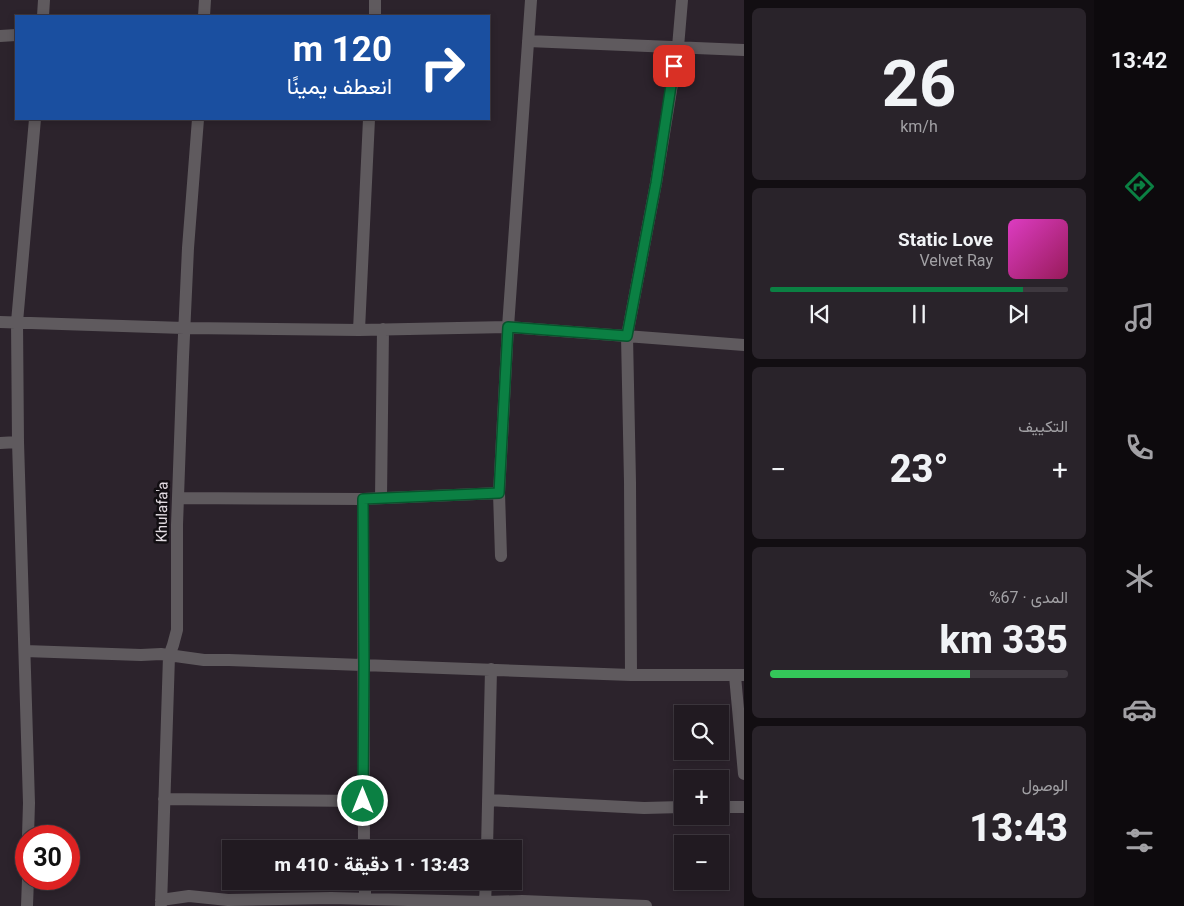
<!DOCTYPE html>
<html lang="ar">
<meta charset="utf-8">
<style>
:root{--surface:#211a21;--page:#29232a;--text:#f1f3f6;--muted:#a2a1a5;--line:#3e383f;--accent:#0b8043}
body{margin:0;font-family:Roboto,Vazirmatn,sans-serif;background:var(--page);color:var(--text);direction:rtl;height:100vh;display:flex;flex-direction:column;font-size:19px;white-space:nowrap}
*{box-sizing:border-box;margin:0}
p{font-size:16px;color:var(--muted)}
.icon{flex:none;width:28px;height:28px;fill:none;stroke:currentColor;stroke-width:2;stroke-linecap:round;stroke-linejoin:round}
.map{position:relative;flex:1;overflow:hidden;direction:ltr}
.side{display:flex;flex-direction:column;gap:8px;padding:8px;background:#120e12;width:350px}
.side>*{flex:none}
.hud{position:absolute;left:15px;top:15px;width:475px;height:105px;border-radius:0px;box-shadow:0 2px 8px #0003,0 0 0 1px var(--line);direction:rtl;background:#1a4fa0;color:#fff;overflow:hidden}
.fabs{position:absolute;left:674px;top:705px;display:grid;gap:10px}
.fabs a{display:grid;place-items:center;width:55px;height:55px;border-radius:0px;background:var(--surface);box-shadow:0 2px 8px #0003,0 0 0 1px var(--line);font-size:25px}
.speed{position:absolute;left:15px;top:825px;display:flex;gap:10px;font-size:25px;font-weight:700;text-align:center}
.speed>*{display:grid;place-content:center;width:65px;height:65px;border-radius:50%;background:var(--surface);box-shadow:0 2px 8px #0003,0 0 0 1px var(--line);line-height:1}
.speed .limit{border:8px solid #d22;background:#fff;color:#111}
.pin{position:absolute;display:grid;place-items:center;width:42px;height:42px;color:#fff;margin:-21px;border-radius:10px;box-shadow:0 2px 8px #0006}
.me{position:absolute;width:55px;margin:-28px;rotate:0deg;stroke-linejoin:round;filter:drop-shadow(0 0 4px #0008)}
.turn{display:flex;align-items:center;gap:18px;height:105px;padding:0 15px;font-size:22px}
.turn .icon{width:65px;height:65px;stroke-width:2.5}
.turn b{display:block;font-size:35px;line-height:42px}
.big{font-size:38px;font-weight:800;line-height:1.1}
.side .widget{flex:1;display:flex;flex-direction:column;justify-content:center;gap:8px;min-width:0;padding:0 18px;border-radius:8px;background:var(--page)}
.side .dial{align-items:center;gap:0}
.dial b{font-size:65px;line-height:1}
.song{display:flex;align-items:center;gap:15px}
.cover{width:60px;height:60px;border-radius:8px;background:linear-gradient(135deg,hsl(310 70% 55%),hsl(330 70% 35%))}
.played{height:5px;border-radius:2px;background:linear-gradient(90deg,var(--accent) 85%,var(--line) 85%)}
.keys{display:flex;justify-content:space-around;direction:ltr}
.heat{display:flex;justify-content:space-between;align-items:center;font-size:28px;direction:ltr}
.charge{height:8px;border-radius:4px;background:linear-gradient(90deg,#34c759 67%,var(--line) 0)}
.trip{position:absolute;left:222px;top:840px;width:300px;height:50px;border-radius:0px;background:var(--surface);box-shadow:0 2px 8px #0003,0 0 0 1px var(--line);font-weight:800;line-height:50px;text-align:center;direction:rtl}
main{display:flex;flex:1;min-height:0}
.menu{display:flex;flex-direction:column;width:90px;justify-content:space-around;align-items:center;background:#0d0a0d;color:var(--muted)}
.menu .icon{width:35px;height:35px}
.menu .on{color:var(--accent)}
.menu b{font-size:22px;color:var(--text)}
.map>svg:first-child{display:block}
.lines{fill:none;stroke-linecap:round;stroke-linejoin:round}
.minor{stroke:#5f5a5e;stroke-width:12}
.route-casing{stroke:#07532c;stroke-width:12}
.route{stroke:#0b8043;stroke-width:9}
.labels{text-anchor:middle;stroke-width:5;stroke-linejoin:round;paint-order:stroke}
.street-label{font-size:15px;fill:#e2dbe1;stroke:#120e12}
</style>
<main>
<nav class="menu">
<b>13:42</b>
<svg class="icon on" aria-label="directions" viewBox="0 0 24 24"><path d="M12 3l9 9-9 9-9-9zM9 14v-3h6M13 9l2 2-2 2"/></svg>
<svg class="icon" aria-label="music" viewBox="0 0 24 24"><path d="M9 18V5l10-2v13"/><circle cx="6" cy="18" r="3"/><circle cx="16" cy="16" r="3"/></svg>
<svg class="icon" aria-label="phone" viewBox="0 0 24 24"><path d="M5 4h4l2 5-3 2q2 4 5 5l2-3 5 2v4C11 20 4 13 5 4z"/></svg>
<svg class="icon" aria-label="climate" viewBox="0 0 24 24"><path d="M12 3v18M4 7l16 10M4 17L20 7"/></svg>
<svg class="icon" aria-label="car" viewBox="0 0 24 24"><path d="M5 17H2v-5l4-1 3-4h7l3 4 3 1v5h-3M9 17h6M6 11h13"/><circle cx="7" cy="17" r="2"/><circle cx="17" cy="17" r="2"/></svg>
<svg class="icon" aria-label="filters" viewBox="0 0 24 24"><path d="M4 7h16M4 17h16"/><circle cx="9" cy="7" r="2"/><circle cx="15" cy="17" r="2"/></svg>
</nav>
<section class="side">
<div class="widget dial"><b>26</b><p>km/h</p></div>
<div class="widget">
<div class="song"><i class="cover"></i><div><b>Static Love</b><p>Velvet Ray</p></div></div>
<div class="played"></div>
<div class="keys"><svg class="icon" aria-label="previous" viewBox="0 0 24 24"><path d="M18 5L8 12l10 7zM5 5v14"/></svg><svg class="icon" aria-label="pause" viewBox="0 0 24 24"><path d="M8 5v14M16 5v14"/></svg><svg class="icon" aria-label="next" viewBox="0 0 24 24"><path d="M6 5l10 7-10 7zM19 5v14"/></svg></div>
</div>
<div class="widget"><p>التكييف</p>
<div class="heat"><a>−</a><b class="big">23°</b><a>+</a></div>
</div>
<div class="widget"><p>المدى · 67%</p><b class="big">335 km</b><div class="charge"></div></div>
<div class="widget"><p>الوصول</p><b class="big">13:43</b></div>
</section>
<div class="map">
<svg width="744" height="906" viewBox="0 0 744 906">
<rect width="100%" height="100%" fill="#2c232c"/>
<g class="lines">
<path class="minor" d="M43 16 44 0
M204 16 205 0
M375 16V0
M0 36 16 35
M528 41 744 50
M0 322 184 328 359 330 508 327 744 345
M359 330 369 119
M0 443 18 442
M178 498 363 499 499 493
M381 498 383 329
M363 499 364 849
M501 556 499 493 508 327 531 0
M25 651 141 655 161 654 204 660H229L631 675H744
M631 675 630 482 627 336 656 183 678 47 682 0
M735 676 744 774
M164 799 363 801
M488 800 644 808 682 807
M720 807H744
M28 836 29 803 18 442 17 322 35 119
M487 849 491 669
M365 881V898
M161 900 189 896 228 900 331 898 485 902 522 901 646 906
M485 902 486 881
M27 906 28 879
M161 906 169 656 173 645 177 630V525L183 357 188 248 198 119"/>
</g>
<g class="lines">
<defs>
<path id="route" d="M363 801 364 665 363 499 499 493 508 327 627 336 656 183 674 66"/>
</defs>
<use href="#route" class="route-casing"/>
<use href="#route" class="route"/>
</g>
<g class="labels">
<g class="street-label">
<text transform="translate(162 512) rotate(-89)" y="5">Khulafa'a</text>
</g>
</g>
</svg>
<div class="fabs">
<a><svg class="icon" aria-label="search" viewBox="0 0 24 24"><circle cx="10" cy="10" r="6"/><path d="M15 15l6 6"/></svg></a>
<a>+</a>
<a>−</a>
</div>
<div class="speed"><div class="limit">30</div></div>
<div class="pin" style="left:674px;top:66px;background:#d93025"><svg class="icon" aria-label="arrive" viewBox="0 0 24 24"><path d="M6 21V4h12l-3 4 3 4H6"/></svg></div>
<svg class="me" style="left:363px;top:801px" viewBox="-20 -20 40 40"><circle r="17" fill="#0b8043" stroke="#fff" stroke-width="3"/><path d="M0-11L8 9 0 5-8 9z" fill="#fff"/></svg>
<div class="trip">13:43 · 1 دقيقة · 410 m</div>
<div class="hud">
<div class="turn"><svg class="icon" aria-label="right" viewBox="0 0 24 24"><path d="M7 20v-9h11M14 6l5 5-5 5"/></svg><div><b>120 m</b>انعطف يمينًا</div></div>
</div>
</div>
</main>
